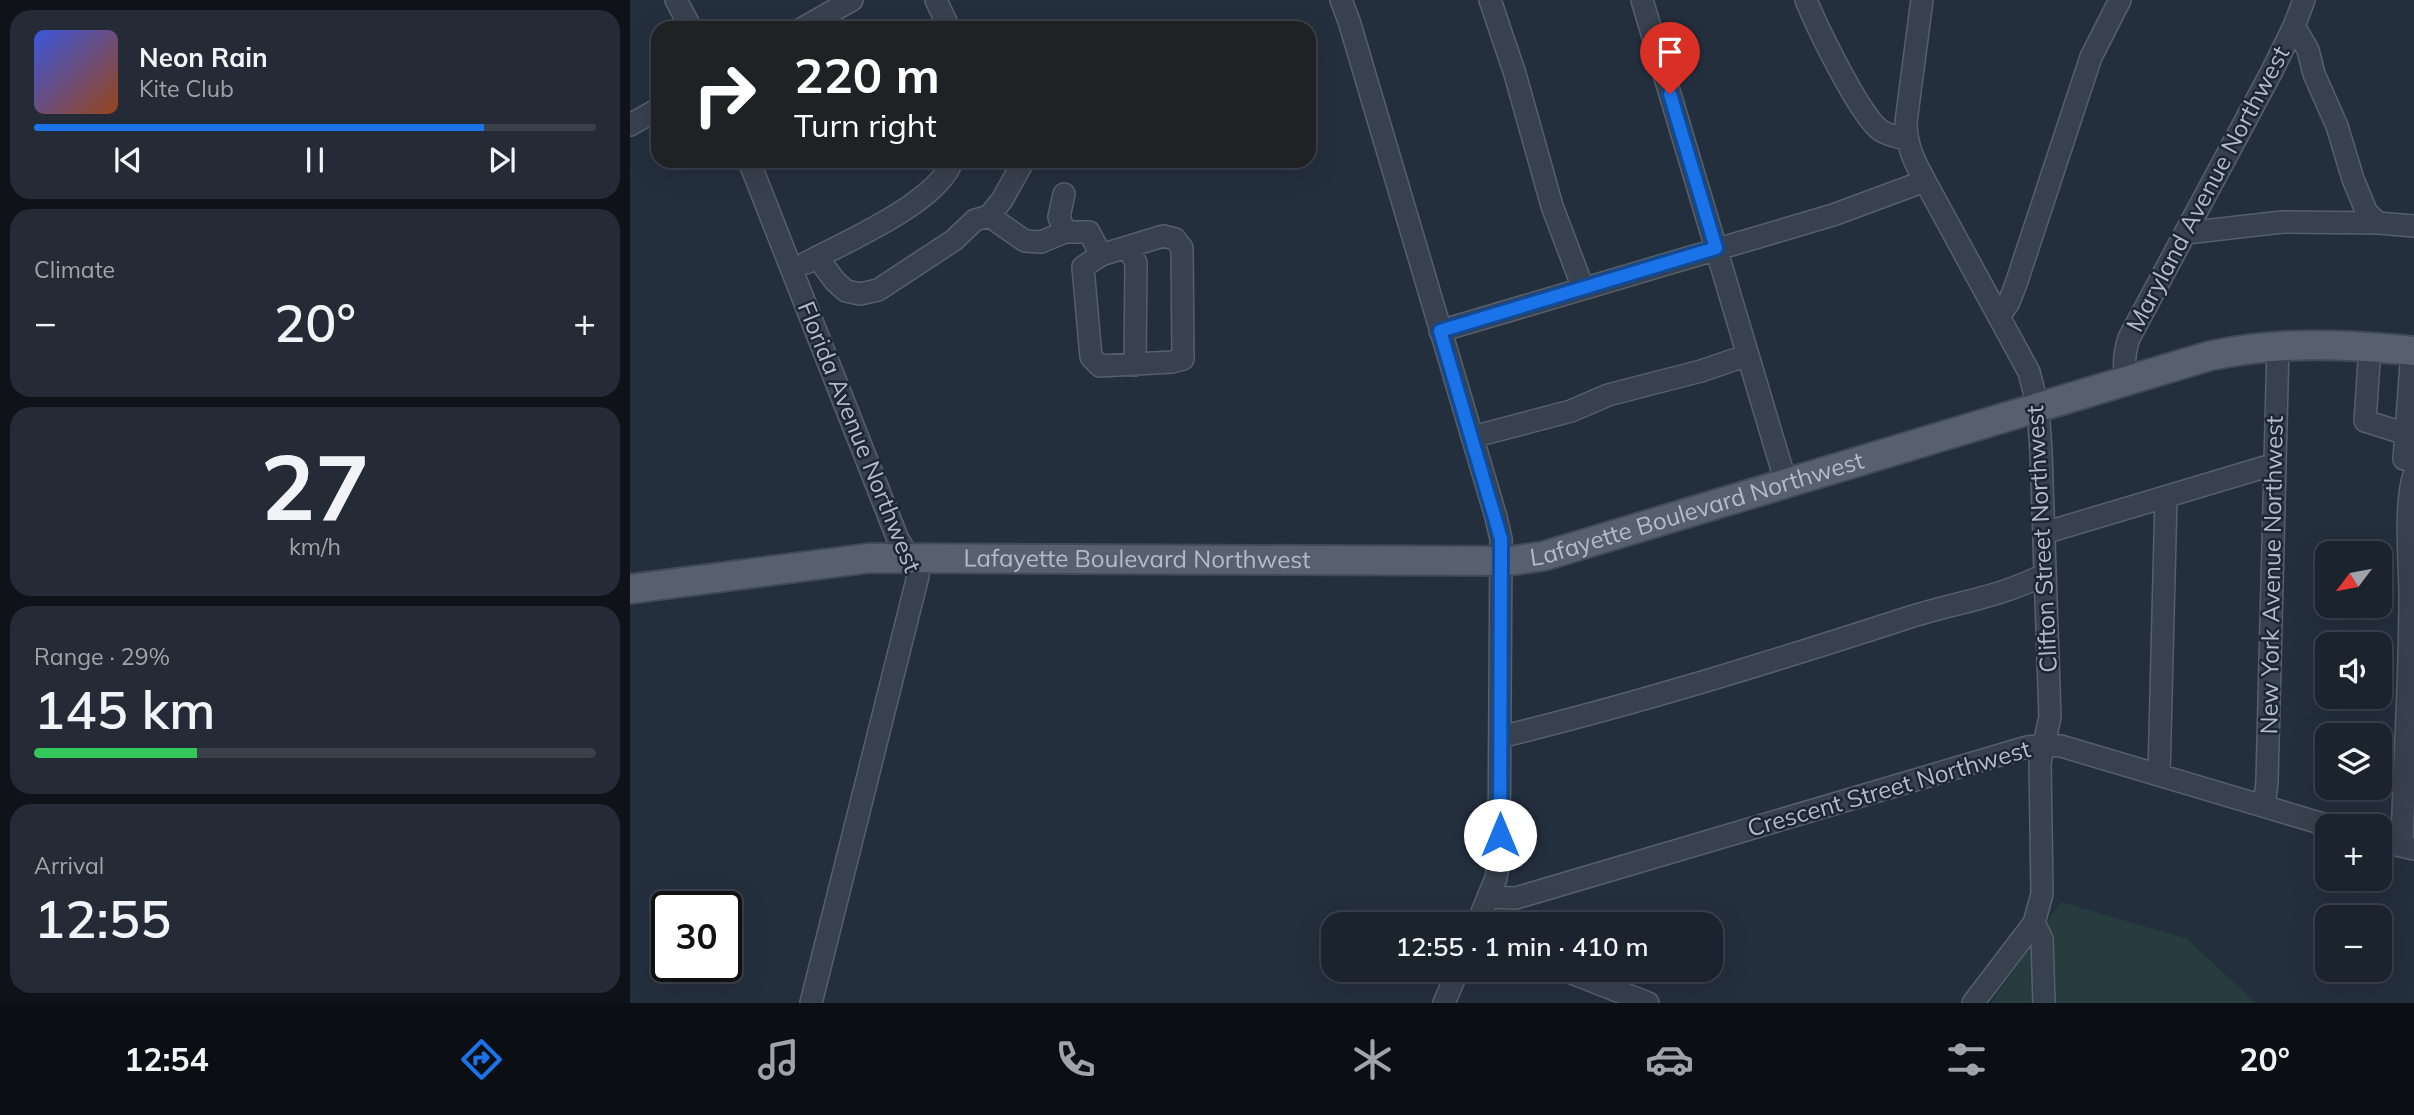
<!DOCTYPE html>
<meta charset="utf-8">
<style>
:root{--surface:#1b232e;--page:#242b36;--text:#f1f3f6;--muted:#a0a4aa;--line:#39404a;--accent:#1a73e8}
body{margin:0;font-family:Mulish,sans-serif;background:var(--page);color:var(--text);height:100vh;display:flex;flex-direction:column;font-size:26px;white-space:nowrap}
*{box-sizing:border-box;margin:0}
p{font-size:23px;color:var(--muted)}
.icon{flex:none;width:38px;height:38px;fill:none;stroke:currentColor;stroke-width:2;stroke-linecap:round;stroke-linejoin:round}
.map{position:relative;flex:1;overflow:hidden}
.details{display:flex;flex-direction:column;gap:10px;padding:10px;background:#0f1319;width:630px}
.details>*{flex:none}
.banner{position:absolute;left:21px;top:21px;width:665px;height:147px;border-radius:21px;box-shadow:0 7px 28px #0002,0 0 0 2px var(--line);background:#202124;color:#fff;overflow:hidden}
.needle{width:46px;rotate:238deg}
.controls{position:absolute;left:1685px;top:541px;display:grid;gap:14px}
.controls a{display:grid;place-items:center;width:77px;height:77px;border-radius:14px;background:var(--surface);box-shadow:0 7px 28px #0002,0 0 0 2px var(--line);font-size:35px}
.speed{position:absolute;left:21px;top:891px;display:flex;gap:14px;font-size:35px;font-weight:700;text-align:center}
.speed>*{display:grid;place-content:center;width:91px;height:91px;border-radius:50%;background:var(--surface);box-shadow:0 7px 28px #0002,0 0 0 2px var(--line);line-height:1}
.speed .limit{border:4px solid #111;border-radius:10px;background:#fff;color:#111}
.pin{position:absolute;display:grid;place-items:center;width:60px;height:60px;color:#fff;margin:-72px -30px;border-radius:50% 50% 50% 0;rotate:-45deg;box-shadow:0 0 7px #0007}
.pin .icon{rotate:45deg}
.me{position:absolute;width:77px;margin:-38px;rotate:0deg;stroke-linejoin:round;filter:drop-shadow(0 0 5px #0008)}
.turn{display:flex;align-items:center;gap:24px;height:147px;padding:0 28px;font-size:32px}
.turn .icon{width:91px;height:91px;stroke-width:2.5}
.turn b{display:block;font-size:49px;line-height:60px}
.big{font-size:52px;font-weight:600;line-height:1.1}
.details .tile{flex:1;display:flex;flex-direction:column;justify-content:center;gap:10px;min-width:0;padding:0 24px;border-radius:21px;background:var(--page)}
.details .dial{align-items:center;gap:0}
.dial b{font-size:91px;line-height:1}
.song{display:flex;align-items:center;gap:21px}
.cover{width:84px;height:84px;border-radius:10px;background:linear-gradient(135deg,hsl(230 70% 55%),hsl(20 70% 35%))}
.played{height:7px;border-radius:4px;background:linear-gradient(90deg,var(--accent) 80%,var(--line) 80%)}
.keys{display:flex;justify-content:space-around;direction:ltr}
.heat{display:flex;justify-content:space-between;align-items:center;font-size:38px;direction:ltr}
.charge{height:10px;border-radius:5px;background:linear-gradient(90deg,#34c759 29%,var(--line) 0)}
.trip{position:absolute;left:691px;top:912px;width:402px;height:70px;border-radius:21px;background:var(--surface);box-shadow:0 7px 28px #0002,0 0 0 2px var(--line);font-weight:600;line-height:70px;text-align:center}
.dock{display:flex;height:112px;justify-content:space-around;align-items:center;background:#0b0e12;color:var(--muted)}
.dock .icon{width:49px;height:49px}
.dock .on{color:var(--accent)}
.dock b{font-size:32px;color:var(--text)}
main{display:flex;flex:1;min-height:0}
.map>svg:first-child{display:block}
.green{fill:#263c3f}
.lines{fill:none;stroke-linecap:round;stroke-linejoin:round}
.minor-casing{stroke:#565f6c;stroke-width:24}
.major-casing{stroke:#414a57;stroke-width:32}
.minor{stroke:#38414e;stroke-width:21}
.major{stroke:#56606e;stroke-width:28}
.route-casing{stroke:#114b97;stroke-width:18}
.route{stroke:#1a73e8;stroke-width:12}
.labels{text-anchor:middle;stroke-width:5;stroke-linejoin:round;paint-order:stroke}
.street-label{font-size:24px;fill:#b4bcc9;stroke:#1d2633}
</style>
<main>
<section class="details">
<div class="tile">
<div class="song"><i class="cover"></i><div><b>Neon Rain</b><p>Kite Club</p></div></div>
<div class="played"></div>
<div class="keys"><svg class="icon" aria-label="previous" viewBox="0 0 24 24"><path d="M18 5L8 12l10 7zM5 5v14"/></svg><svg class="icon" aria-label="pause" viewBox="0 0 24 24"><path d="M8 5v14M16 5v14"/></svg><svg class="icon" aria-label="next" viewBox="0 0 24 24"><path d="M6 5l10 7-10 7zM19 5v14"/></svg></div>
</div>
<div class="tile"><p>Climate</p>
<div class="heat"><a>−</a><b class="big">20°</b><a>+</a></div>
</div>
<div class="tile dial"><b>27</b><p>km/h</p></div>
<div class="tile"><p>Range · 29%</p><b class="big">145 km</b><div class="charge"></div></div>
<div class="tile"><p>Arrival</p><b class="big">12:55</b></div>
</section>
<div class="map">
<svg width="1784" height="1003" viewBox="0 0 1784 1003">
<rect width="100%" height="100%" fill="#242f3e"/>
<path class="green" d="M1431 902 1557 939 1626 1003H1361Z"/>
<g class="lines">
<defs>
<path id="minor" d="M46 0 61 28
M306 0 319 28
M711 0 719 21 866 517 871 539 869 859 866 878 847 924
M860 0 885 74 922 206 953 288
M1012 0 1156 483
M1176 0C1187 27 1229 114 1250 130 1257 135 1267 137 1276 139
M1292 0 1276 122C1276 145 1284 161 1295 181L1399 372 1408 407 1411 452 1420 717 1410 763 1412 894 1404 923 1343 1003
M1664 26 1678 50 1684 74 1707 126 1723 179 1737 213 1748 223 1784 226
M173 28 222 0
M0 125 28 109
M119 161 267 537 288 576 181 1003
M434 194 429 217 435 232
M359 216 395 241 411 242 435 232H459L471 255
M1556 233 1652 222 1748 223
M533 236 545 239 552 248 553 359 542 362 470 366 461 357 453 267 471 255Z
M498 247 506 263 505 365
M187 257 205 281 216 291 230 294 248 290 324 240 345 220 359 216 372 200 392 164 391 161
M176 263C215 242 309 202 322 161
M1369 317 1379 302 1386 284 1461 57 1490 0
M810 331 1203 215 1295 181
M1740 347 1735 421 1776 434
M1782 351 1774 459 1784 460
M1496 380C1493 365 1494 353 1499 338L1642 71 1664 26 1674 0
M842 437 941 411 978 395 1071 371 1118 355
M1414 533 1645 464
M870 737C1006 704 1141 662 1274 619 1321 603 1370 598 1415 574
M1529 775 1536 497
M1634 806 1637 782 1648 345
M1750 841 1784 849
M1772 846C1774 763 1780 681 1780 598 1780 565 1774 505 1784 475
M858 897 886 898 1397 747 1418 745 1431 746 1700 826
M1404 923 1412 939 1414 1003
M934 970 1018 1003
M814 1003 828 970"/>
<g id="major">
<path id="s1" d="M0 589 240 558 880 561 914 556 1579 356C1647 341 1715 344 1784 351"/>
</g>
</defs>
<use href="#minor" class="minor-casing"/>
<use href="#major" class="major-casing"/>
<use href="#minor" class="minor"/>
<use href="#major" class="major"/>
</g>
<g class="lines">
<defs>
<path id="route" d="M870 835 871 539 810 331 1086 248 1040 94"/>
</defs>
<use href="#route" class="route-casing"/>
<use href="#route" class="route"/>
</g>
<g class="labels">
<g class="street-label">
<text transform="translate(1578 189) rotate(-62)" y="8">Maryland Avenue Northwest</text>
<text transform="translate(229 437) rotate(68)" y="8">Florida Avenue Northwest</text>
<text dy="8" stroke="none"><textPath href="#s1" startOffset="1076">Lafayette Boulevard Northwest</textPath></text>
<text transform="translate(1412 539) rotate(-93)" y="8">Clifton Street Northwest</text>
<text dy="8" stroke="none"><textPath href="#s1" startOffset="509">Lafayette Boulevard Northwest</textPath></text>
<text transform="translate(1642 575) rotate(-89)" y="8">New York Avenue Northwest</text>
<text transform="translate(1259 789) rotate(-16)" y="8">Crescent Street Northwest</text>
</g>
</g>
</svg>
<div class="controls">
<a><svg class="needle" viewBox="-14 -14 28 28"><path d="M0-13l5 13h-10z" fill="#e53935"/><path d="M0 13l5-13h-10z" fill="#a0a4aa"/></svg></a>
<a><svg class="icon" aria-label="sound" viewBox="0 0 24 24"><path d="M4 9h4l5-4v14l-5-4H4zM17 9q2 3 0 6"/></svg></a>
<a><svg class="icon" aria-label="layers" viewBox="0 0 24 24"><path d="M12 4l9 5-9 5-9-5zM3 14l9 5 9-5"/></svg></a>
<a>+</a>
<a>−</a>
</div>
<div class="speed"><div class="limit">30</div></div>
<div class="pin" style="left:1040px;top:94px;background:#d93025"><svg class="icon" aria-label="arrive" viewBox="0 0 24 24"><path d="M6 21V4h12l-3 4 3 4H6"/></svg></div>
<svg class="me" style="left:870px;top:835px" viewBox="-20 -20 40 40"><circle r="19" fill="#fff"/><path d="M0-13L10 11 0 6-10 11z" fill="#1a73e8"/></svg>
<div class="trip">12:55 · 1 min · 410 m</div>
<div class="banner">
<div class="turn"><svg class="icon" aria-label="right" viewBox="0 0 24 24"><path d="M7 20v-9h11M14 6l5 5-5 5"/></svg><div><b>220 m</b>Turn right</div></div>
</div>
</div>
</main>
<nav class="dock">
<b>12:54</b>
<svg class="icon on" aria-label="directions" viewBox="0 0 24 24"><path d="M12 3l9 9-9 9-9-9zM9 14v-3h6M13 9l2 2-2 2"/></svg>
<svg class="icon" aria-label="music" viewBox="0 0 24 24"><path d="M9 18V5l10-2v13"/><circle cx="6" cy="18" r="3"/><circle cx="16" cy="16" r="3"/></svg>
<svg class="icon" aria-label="phone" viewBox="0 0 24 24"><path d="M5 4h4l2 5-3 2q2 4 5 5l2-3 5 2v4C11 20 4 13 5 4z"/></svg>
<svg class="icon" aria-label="climate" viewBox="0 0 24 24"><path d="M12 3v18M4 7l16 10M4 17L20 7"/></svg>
<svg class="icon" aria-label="car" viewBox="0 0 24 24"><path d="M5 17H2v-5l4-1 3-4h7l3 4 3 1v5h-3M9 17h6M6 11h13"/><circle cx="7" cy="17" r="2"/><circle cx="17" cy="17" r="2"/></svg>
<svg class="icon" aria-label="filters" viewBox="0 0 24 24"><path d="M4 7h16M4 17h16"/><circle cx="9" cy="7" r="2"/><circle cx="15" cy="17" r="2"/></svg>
<b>20°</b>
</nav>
